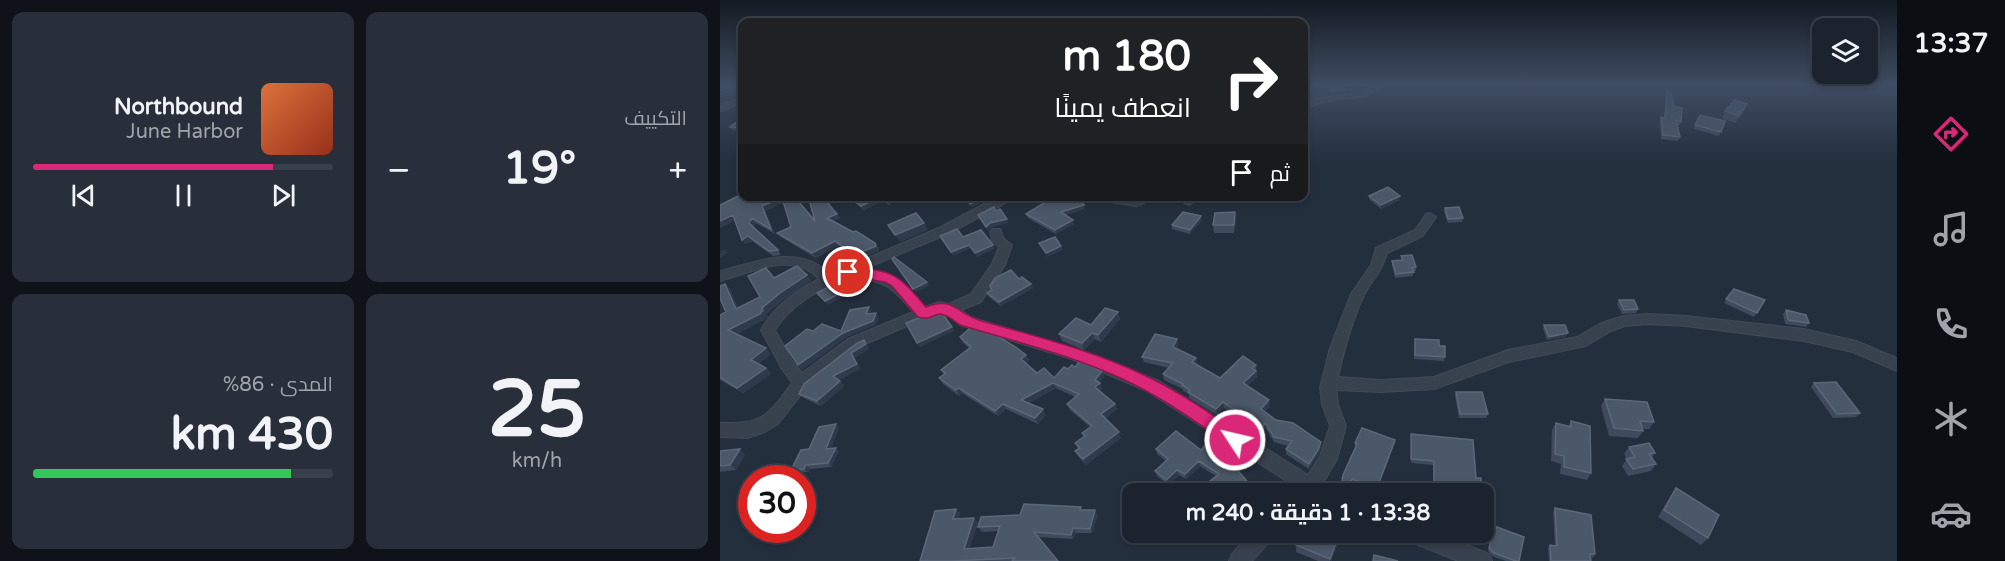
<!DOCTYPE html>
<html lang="ar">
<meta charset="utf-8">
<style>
:root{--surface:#1b232e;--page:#282f3a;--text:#f1f3f6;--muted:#a0a4aa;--line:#39404a;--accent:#db2777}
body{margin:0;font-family:"Varela Round",Cairo,sans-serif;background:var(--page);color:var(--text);direction:rtl;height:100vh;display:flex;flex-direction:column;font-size:22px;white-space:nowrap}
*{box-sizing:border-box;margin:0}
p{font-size:20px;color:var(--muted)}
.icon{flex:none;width:33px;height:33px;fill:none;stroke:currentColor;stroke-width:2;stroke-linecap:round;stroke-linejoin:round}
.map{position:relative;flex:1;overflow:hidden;direction:ltr}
.sheet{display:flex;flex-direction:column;gap:12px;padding:12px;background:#0f1319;width:720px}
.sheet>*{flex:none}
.guide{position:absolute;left:18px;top:18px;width:570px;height:183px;border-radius:12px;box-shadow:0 3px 9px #0003,0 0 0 2px var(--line);direction:rtl;background:#202124;color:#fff;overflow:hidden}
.buttons{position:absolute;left:1092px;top:18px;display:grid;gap:12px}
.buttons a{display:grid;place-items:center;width:66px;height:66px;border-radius:12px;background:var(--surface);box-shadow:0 3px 9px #0003,0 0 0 2px var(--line);font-size:30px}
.speed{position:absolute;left:18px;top:465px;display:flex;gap:12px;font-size:30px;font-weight:700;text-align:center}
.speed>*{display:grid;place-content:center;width:78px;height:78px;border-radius:50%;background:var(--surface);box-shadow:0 3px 9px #0003,0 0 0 2px var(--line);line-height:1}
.speed .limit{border:9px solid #d22;background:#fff;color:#111}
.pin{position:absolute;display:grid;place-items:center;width:51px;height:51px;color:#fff;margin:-26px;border:3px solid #fff;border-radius:50%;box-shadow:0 2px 6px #0007}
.me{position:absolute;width:66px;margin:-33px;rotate:305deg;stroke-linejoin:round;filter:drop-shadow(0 0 4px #0008)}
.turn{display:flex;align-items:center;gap:21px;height:126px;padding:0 18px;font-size:27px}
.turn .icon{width:78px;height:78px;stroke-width:2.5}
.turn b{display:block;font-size:42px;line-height:51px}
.then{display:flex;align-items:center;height:57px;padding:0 18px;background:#0003;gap:12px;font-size:22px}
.big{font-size:45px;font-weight:700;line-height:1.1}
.sheet .widget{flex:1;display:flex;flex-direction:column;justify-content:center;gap:9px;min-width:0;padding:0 21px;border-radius:12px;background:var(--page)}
.sheet .dial{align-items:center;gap:0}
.dial b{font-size:78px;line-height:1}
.song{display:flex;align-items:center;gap:18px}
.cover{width:72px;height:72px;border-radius:9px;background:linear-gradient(135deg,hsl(20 70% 55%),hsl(10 70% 35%))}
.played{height:6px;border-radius:3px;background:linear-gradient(90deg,var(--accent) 80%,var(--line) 80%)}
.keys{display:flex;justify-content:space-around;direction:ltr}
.heat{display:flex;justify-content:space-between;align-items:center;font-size:33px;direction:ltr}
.charge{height:9px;border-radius:4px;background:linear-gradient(90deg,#34c759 86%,var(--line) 0)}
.sheet .tiles{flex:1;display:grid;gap:12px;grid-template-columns:repeat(2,1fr)}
.trip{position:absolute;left:402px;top:483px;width:372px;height:60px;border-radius:12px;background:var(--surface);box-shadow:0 3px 9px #0003,0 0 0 2px var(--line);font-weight:700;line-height:60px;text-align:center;direction:rtl}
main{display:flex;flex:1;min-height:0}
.dock{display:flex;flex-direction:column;width:108px;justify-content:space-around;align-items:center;background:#0b0e12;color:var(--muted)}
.dock .icon{width:42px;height:42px}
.dock .selected{color:var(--accent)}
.dock b{font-size:27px;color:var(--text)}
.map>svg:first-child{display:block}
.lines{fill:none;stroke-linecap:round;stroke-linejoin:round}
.minor-casing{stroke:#414a57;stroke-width:2}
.minor{fill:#38414e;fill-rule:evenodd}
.wall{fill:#3f4b5c}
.shaded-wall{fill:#2f3b4b}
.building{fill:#4b5868;stroke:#5c6777;stroke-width:1.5}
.route{fill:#db2777;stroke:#8e194d;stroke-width:1.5}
</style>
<main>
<nav class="dock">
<b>13:37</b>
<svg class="icon selected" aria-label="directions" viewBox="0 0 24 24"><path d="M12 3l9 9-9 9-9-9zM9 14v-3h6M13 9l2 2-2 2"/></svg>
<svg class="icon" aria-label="music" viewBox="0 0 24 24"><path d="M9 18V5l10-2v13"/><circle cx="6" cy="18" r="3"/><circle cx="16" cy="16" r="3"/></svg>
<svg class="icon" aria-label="phone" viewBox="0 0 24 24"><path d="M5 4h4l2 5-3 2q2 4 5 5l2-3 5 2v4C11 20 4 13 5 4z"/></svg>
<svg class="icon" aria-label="climate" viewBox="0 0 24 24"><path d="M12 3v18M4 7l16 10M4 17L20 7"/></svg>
<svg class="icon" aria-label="car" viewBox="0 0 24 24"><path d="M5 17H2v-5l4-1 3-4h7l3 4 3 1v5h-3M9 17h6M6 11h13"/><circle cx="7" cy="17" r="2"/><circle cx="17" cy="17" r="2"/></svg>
</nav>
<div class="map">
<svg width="1177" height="561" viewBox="0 0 1177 561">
<rect width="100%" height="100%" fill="#242f3e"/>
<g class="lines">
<defs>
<path id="minor" d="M654 85H665L645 96 603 102 584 109V102L590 100 640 92Z
M22 97V103L0 111V105Z
M279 196H358L353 200 329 203 294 198 230 233 144 269 178 279 205 307 219 302 229 304 251 294 272 264 279 247 272 241 270 232 272 229H280L284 239 292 245 285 265 261 302 241 310 250 317 359 350 439 381 588 475 600 456 610 426 602 404 600 388 610 348 631 294 651 265 656 248 695 230 706 214 710 213 716 217 703 236 667 253C663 270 652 280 644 295 632 321 624 350 618 377L661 380 714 377 788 350 857 337 881 323 904 316 928 314 966 316 1084 329 1136 341 1177 358V371L1133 352 1084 341 966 326 928 324 905 326 891 331 866 346 789 362 714 389 661 392 616 390 618 404 626 426 617 459 603 483 612 488 615 494H579V489L427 391 349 358 240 325 226 313 220 312 138 347 87 387 58 424 45 432 27 438 0 437V423C43 424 47 417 72 383L62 369 41 330C54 306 75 292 99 279 71 250 32 273 0 281V271C36 262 78 243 110 274L221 227ZM129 276C165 283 169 283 193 312L128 339 82 373 72 361 55 330C71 303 102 289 129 276Z
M373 196 416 198 441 196 416 206 378 200Z
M450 196H468L475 201 469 205Z
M532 532H554L552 539 532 561H509L512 554Z
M682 532H715L769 554 772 561H738L684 539Z"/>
</defs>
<use href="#minor" class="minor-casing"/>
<use href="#minor" class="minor"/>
</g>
<path class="wall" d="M605 85H622L625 92 611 94Z
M947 90 961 122 960 125 957 124 960 137 958 141 941 139 940 121 941 117 944 118 946 94Z
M1005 111H1023L1015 123 1002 118Z
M980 115 1005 121 999 136 974 129Z
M22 118V131L12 130 10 127Z
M22 196H74L95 221 88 196H184L169 205 163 201 144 210 127 197 109 204 120 218 113 221 158 247 159 251 137 260 118 245 96 258 61 237 57 233 71 227 63 203 45 211 55 234 36 223 33 227 58 250 61 255 53 256 32 241 25 244 15 220 0 228V205Z
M649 196 680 200 661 209 649 199Z
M725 208 743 218 742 222 728 223 724 212Z
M365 209 345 215 354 224 336 234 308 218 306 214Z
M515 212 516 220 514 233H494L493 225Z
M482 220 470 234 452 229V225Z
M681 256 696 267V271H693V276L675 278 672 265V261L681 260Z
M87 275 91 281 64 299 46 314 48 316 45 319 17 334 51 354 38 364 46 368 51 374 23 393 0 380V315L6 312 5 284 10 289 18 308 40 297 54 278Z
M299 279 313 288 281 306 269 297 267 293 271 290 270 286Z
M1014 289 1045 300 1034 317 1004 303Z
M899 300 918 309 916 313 902 314 897 304Z
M1066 310 1089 323 1086 327 1065 324 1063 314Z
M398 312 400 319 381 342 375 339 364 350 342 341 339 334 371 325Z
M824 325 846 337 827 340 823 328Z
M240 337 306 355 309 360 306 363 317 373 334 378 348 369 384 377 379 382 382 388 380 391 397 409 385 419 401 438 366 465 358 456 355 451 358 449 355 443 364 436 362 433 370 427 350 410 347 404 355 397 336 388 309 403 326 415 318 424 286 409 278 416 242 393 239 396 223 384 219 378 224 375 221 370 249 348 243 343Z
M457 339 458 345 456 348 476 358 477 363 476 365 500 378 536 365 537 377 527 386 550 406 545 411 556 420 601 442V447L598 455 589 469 566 454V449L568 446 554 442 546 429 539 441 525 432 524 427 527 424 504 408 497 415 469 398V394L463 391V389L444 380 443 374 449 368 424 362 422 357Z
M695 339 719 346 725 357 724 361 694 359Z
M144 340 149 349 134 358 140 369 118 380 124 386 101 406 84 398 79 394Z
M1094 383 1140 413 1136 417 1113 418 1091 387Z
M736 392 768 414 766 418H739L735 395Z
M885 399 934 422 929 429H922L923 431 918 438 889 436 881 406Z
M851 421 871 473 867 480 840 474 841 464 831 461 832 430 836 423 848 426Z
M119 428 111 448 119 451 111 467 90 469 88 472 75 473 71 470 89 449Z
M691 434 756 478 762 494H713V465L691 463Z
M675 440 656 492 632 483 626 494 636 447 635 446V443Z
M909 447 935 453 932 458 936 464 931 471 908 476 902 466 907 459 904 454Z
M436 449 510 451 506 456 532 491 528 494H497L491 486 490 481 496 476 480 466 466 479 459 475 448 485 437 476 435 471 446 461 437 454Z
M0 451 25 455 16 470 0 472Z
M956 488 988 538 981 545 938 517 951 495Z
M835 508 875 554 873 558 871 557V561H829L828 548 830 545 835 546 833 512Z
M236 509 240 513 238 519 254 518 258 523 249 549 273 547 278 531 262 532 258 527 300 515 362 510 378 515 372 533H356L353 539 318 537 338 561H200Z
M774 526 799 561H786L772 556 768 551Z
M622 532 611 561H598L576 552V545Z"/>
<path class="shaded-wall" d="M17 85H22V87L0 95V90Z
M625 89V92L611 94V91Z
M114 196H127V197L108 204 105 200Z
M173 196H184L169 205 167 200Z
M265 196H267L268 199 252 208 250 204Z
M680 196V200L661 209V205Z
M161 197 163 201 144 210 141 206Z
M62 198 65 203 45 211 55 234 51 229 42 206Z
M364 205 365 209 342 216 341 212Z
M515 212 516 220 514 233V225Z
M117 214 120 218 110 223 107 218Z
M13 215 17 220 0 228V221Z
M481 216 482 220 470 234V230Z
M32 218 36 223 32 227 29 223Z
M287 219 288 223 272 227 268 231 266 227 270 223Z
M353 220 354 224 336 234 335 230Z
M204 223 208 230 180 242 175 235Z
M28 236 32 241 25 244 22 240Z
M115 241 118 245 96 258 92 253Z
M155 243 159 251 137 260 134 255Z
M249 245 250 249 233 256 231 252Z
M273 245 275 249 257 257 255 253Z
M341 246 343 250 327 257 326 253Z
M5 249 8 253 0 258V251Z
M87 275 91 281 64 299 46 314 42 308 60 293Z
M207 282 209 286 196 292 193 289Z
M5 284 10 289 21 314 16 309Z
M311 284 313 288 281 306 279 302Z
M121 293 123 297 108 305 105 301Z
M149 307 152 312 149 319 146 314Z
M43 310 48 316 45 319 14 335 8 330Z
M398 312 400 319 381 342 378 335Z
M156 313 159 318 156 325 127 337 82 370 78 365 123 333Z
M232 327 234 331 200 347 197 343Z
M372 333 375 339 364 350 362 343Z
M848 333 846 337 827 340 829 337Z
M457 339 458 345 454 352 453 347Z
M144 340 149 349 134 358 140 369 117 381 113 376 131 353Z
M46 348 51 354 36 365 31 360Z
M306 355 309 360 304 364 301 359Z
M476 358 477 363 473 368 472 362Z
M46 368 51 374 23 393 17 388Z
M382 371 384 377 377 385 375 380Z
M536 371 537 377 524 389 523 383Z
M120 381 124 386 101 406 97 401Z
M333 383 336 388 304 405 301 400Z
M380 383 382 388 377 393 375 387Z
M239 388 242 393 239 396 236 390Z
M549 400 550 406 542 414 541 409Z
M503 402 504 408 497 415 496 409Z
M283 404 286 409 278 416 275 411Z
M395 404 397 409 383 420 381 414Z
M323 409 326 415 318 424 315 418Z
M545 423 546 429 539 441 538 436Z
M116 424 119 428 109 452 106 449Z
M399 432 401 438 366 465 363 459Z
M675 440V444L656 492 657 488Z
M601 442V447L598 455 589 469V464Z
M509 446 510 451 504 458 503 453Z
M116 448 119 451 111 467 108 463Z
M20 449 25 455 16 470 10 465Z
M479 461 480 466 466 479 465 474Z
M86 465 90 469 88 472 84 469Z
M457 470 459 475 448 485 446 480Z
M531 486 532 491 528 494H521Z
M236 509 240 513 237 524 233 519Z
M375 510 378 515 372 533 370 529Z
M254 518 258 523 248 553 244 549Z
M353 528 356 533 353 539 351 535Z
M620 532H622L611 561H610Z"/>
<path class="building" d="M0 85H17L0 90Z
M607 85H622L625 89 611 91Z
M947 90H950L954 106 962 108 961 122 956 120 960 137 943 135 941 117 945 118Z
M1015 100 1027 104 1019 116 1005 111Z
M980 115 1005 121 1001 132 975 125Z
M22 118V128L10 127Z
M668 187 680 196 661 205 649 196Z
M22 194V196H74L95 221 88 196H114L105 200 117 214 107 218 133 232 136 231 155 243 156 246 134 255 115 241 92 253 57 233 71 227 62 198 42 206 51 229 32 218 29 223 58 250 49 251 28 236 22 240 13 215 0 221V205Z
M129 196H173L167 200 161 197 141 206Z
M248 196H265L250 204 246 197Z
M355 196H360L364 205 341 212 353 220 335 230 306 214 327 201 352 199Z
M274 207 276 211 280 209 287 219 270 223 266 227 258 215Z
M739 207 743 218 728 219 725 208Z
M463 212 481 216 470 230 452 225Z
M515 212 514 225H493L495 213Z
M196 213 204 223 175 235 168 225Z
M237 229 243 237 261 230 273 245 255 253 249 245 231 252 220 236Z
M335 237 341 246 326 253 319 243Z
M692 255 696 267 692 268 694 272 676 274 672 261 683 260 681 256Z
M174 257 207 282 193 289 172 259Z
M77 266 87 275 60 293 42 308 43 310 40 314 8 330 46 348 31 360 46 368 17 388 0 377V315L6 312 0 298V286L5 284 16 309 40 297 28 276 46 268 54 278Z
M291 270 299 279 302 277 311 284 279 302 267 293 272 290 270 286 275 278Z
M113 285 121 293 105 301 97 293Z
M1014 289 1045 300 1037 313 1006 299Z
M899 300H914L918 309 904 310Z
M149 307 146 314 156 313 153 321 123 333 78 365 65 346 87 329 93 331 102 324 121 331 130 310Z
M385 308 398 312 378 335 372 333 362 343 339 334 356 318 371 325Z
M220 310 232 327 197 343 186 323Z
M1066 310 1086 315 1089 323 1068 320Z
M824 325H845L848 333 829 337Z
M251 327 276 335 297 348 306 355 301 359 317 373 324 368 334 378 344 367 348 369 352 365 355 367 360 361 382 371 375 380 380 383 375 387 395 404 381 414 399 432 363 459 355 451 360 448 355 443 365 436 362 433 372 426 347 404 359 394 333 383 301 400 323 409 315 418 283 404 275 411 239 388 236 390 219 378 226 373 221 370 251 347 240 337Z
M435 334 457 339 453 347 476 358 472 362 500 378 523 356 536 365 532 368 536 371 523 383 549 400 541 409 556 420 573 423 601 442 598 450 589 464 566 449 572 441 554 437 545 423 538 436 524 427 530 421 503 402 496 409 468 392 470 390 462 385 463 384 443 374 453 363 422 357Z
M695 339 719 340V346H725V357L695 355Z
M144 340 146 344 131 353 137 364 113 376 120 381 97 401 79 394 84 384 136 344Z
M1116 382 1140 413 1117 414 1094 383Z
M736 392H762L768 414H740Z
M885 399 927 402 934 422 920 421 923 431 894 428Z
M851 421 870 426 871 473 844 467V456L835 454 836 423 851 427Z
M116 424 106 449 116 448 108 463 86 465 84 469 71 470 81 450 89 449 99 427Z
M642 428 675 440 657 488 632 479 625 494H620L623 475 637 444 635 443Z
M456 431 481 450 490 440 494 443 498 439 509 446 503 453 531 486 521 494H500L490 481 499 474 479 461 465 474 457 470 446 480 435 471 448 459 436 449Z
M691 434 753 440 756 478H761L762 494H714V461L691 459Z
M929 443 935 453 929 454 936 464 913 469 906 459 915 457 909 447Z
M20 449 10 465 0 466V451Z
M956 488 999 515 988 538 944 510Z
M670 489 688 494H669Z
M304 504 361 507 360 510H375L370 529 353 528 351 535 314 532 338 561H292L295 558 232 561H200L215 511 236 509 233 519 254 518 244 549 273 547 280 526 258 527 261 517 300 515Z
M835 508 871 515 875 554H870L871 561H831L830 545 837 546Z
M774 526 804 537 799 561H796L774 553 769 548Z
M582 532H620L610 559 576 545Z
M654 555 678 561H653Z"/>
<linearGradient id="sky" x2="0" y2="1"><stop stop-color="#141a22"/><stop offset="0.52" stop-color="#3f4d63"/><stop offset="1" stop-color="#3f4d63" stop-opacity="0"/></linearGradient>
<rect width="1177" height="163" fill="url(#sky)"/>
<path class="route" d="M128 267C174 271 176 272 206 307 233 296 236 313 259 320 314 336 372 350 424 375 459 391 489 413 521 434L524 440 521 445 515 447 509 445C478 423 447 401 413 384 359 357 297 342 240 325 211 302 219 323 198 317L172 286 165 282 123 275 121 272 123 269Z"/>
</svg>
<div class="buttons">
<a><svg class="icon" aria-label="layers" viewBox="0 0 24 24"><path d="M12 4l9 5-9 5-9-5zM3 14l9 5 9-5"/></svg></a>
</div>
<div class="speed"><div class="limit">30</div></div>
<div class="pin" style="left:128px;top:272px;background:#d93025"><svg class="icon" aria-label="arrive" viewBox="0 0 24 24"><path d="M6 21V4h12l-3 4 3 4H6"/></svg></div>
<svg class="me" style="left:515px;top:440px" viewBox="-20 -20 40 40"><circle r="17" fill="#db2777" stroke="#fff" stroke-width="3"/><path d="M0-11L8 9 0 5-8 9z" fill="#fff"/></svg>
<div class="trip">13:38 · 1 دقيقة · 240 m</div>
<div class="guide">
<div class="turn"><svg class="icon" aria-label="right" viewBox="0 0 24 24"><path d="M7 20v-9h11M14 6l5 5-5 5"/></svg><div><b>180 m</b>انعطف يمينًا</div></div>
<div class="then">ثم<svg class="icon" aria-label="arrive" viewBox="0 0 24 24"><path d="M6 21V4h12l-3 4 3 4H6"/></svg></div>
</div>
</div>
<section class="sheet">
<div class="tiles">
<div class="widget"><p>التكييف</p>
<div class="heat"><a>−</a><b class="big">19°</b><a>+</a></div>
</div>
<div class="widget">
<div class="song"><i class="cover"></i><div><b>Northbound</b><p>June Harbor</p></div></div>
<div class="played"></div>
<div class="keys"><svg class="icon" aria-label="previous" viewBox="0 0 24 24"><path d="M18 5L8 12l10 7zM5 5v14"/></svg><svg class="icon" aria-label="pause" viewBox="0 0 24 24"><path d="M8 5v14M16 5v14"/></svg><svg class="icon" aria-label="next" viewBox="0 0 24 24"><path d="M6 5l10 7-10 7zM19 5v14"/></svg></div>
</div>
<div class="widget dial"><b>25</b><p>km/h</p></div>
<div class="widget"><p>المدى · 86%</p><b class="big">430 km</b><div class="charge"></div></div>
</div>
</section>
</main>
